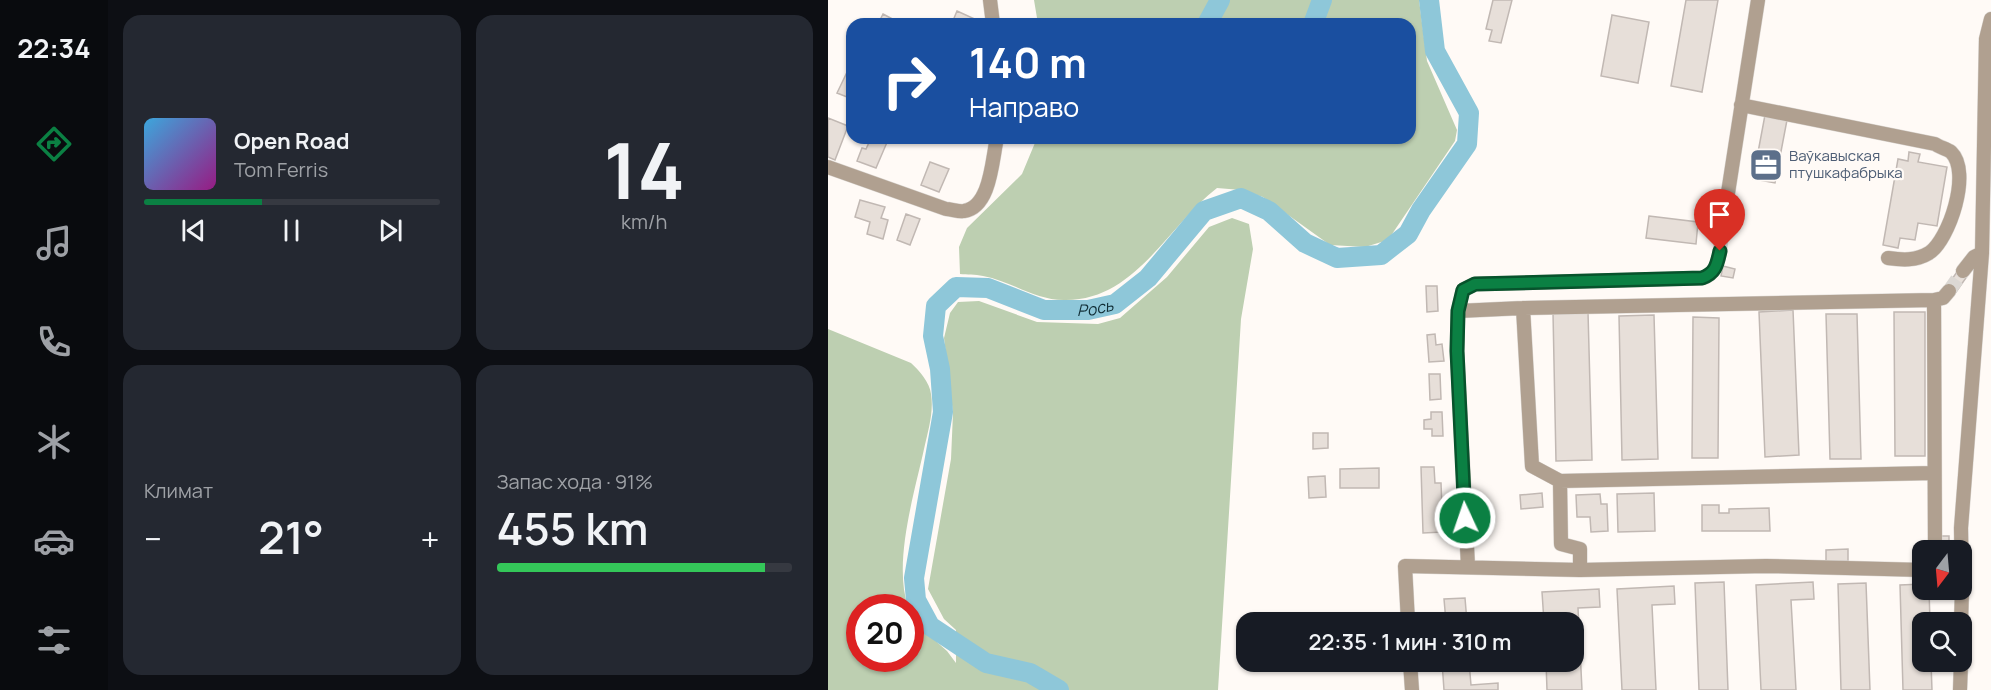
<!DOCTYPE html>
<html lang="ru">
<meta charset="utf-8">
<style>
:root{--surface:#171b24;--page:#242831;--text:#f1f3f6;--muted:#9ea1a6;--line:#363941;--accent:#0b8043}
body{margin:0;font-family:Manrope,sans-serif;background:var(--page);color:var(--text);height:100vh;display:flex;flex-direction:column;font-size:22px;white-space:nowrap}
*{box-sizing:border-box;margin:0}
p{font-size:20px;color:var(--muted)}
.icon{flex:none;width:33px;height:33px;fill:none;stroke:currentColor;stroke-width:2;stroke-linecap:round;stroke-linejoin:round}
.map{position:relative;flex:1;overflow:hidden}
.panel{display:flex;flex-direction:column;gap:15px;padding:15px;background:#0d0f14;width:720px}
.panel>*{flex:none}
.banner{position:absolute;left:18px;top:18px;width:570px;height:126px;border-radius:18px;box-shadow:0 2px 4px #0004;background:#1a4fa0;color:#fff;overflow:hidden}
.needle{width:39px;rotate:196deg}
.fabs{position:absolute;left:1084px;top:540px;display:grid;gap:12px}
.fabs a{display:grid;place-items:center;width:60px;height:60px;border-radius:12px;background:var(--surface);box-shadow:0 2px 4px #0004;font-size:30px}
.speed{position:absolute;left:18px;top:594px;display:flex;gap:12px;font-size:30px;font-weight:700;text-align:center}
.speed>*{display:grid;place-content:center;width:78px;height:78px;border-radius:50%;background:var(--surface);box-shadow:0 2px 4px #0004;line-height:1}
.speed .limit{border:9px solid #d22;background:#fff;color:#111}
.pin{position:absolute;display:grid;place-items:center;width:51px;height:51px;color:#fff;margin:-62px -26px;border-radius:50% 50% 50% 0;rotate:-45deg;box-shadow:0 0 6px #0007}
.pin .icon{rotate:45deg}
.me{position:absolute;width:66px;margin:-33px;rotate:357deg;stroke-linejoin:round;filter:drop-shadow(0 0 4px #0008)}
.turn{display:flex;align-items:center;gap:21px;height:126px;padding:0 24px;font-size:27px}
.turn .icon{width:78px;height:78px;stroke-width:2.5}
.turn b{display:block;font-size:42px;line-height:51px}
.big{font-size:45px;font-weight:600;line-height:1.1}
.panel .widget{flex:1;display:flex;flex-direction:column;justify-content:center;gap:9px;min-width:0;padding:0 21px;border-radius:18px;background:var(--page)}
.panel .dial{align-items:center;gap:0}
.dial b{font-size:78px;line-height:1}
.song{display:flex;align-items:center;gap:18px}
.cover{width:72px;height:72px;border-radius:9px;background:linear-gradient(135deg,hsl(200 70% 55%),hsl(310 70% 35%))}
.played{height:6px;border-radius:3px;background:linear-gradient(90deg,var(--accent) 40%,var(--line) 40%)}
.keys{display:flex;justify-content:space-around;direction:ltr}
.heat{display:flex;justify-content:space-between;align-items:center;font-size:33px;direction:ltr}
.charge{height:9px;border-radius:4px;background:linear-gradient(90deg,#34c759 91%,var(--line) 0)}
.panel .tiles{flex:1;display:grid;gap:15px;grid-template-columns:repeat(2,1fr)}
.trip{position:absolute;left:408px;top:612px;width:348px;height:60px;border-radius:18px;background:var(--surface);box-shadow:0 2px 4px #0004;font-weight:600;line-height:60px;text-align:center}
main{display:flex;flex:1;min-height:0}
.menu{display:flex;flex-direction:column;width:108px;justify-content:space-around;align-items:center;background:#090b0e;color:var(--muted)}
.menu .icon{width:42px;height:42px}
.menu .on{color:var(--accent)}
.menu b{font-size:27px;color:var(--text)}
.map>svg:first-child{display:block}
.green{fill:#bdcfb1}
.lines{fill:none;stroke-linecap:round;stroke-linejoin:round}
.river{stroke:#8ec7d9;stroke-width:20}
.building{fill:#e7dfd9;stroke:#c1b8b3;stroke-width:1.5}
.minor-tunnel{stroke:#dcd8d4;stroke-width:14;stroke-dasharray:14 7;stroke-linecap:butt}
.minor-casing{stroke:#dad6d2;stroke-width:15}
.minor{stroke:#b0a090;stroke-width:14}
.route-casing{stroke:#07532c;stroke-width:15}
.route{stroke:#0b8043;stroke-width:10}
.labels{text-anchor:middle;stroke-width:4.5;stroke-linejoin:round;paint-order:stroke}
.service-label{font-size:15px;fill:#4e5e75;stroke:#fffaf6;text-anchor:start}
.water-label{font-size:16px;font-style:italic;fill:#112e36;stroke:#fffaf6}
</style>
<main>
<nav class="menu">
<b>22:34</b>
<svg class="icon on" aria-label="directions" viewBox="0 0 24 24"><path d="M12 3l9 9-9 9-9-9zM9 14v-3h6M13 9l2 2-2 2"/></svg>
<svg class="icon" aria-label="music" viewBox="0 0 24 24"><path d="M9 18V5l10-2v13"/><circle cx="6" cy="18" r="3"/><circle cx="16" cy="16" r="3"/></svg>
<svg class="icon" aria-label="phone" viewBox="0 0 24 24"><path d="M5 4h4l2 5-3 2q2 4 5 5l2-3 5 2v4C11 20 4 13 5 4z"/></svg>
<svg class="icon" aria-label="climate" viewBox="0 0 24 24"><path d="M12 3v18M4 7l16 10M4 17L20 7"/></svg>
<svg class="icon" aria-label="car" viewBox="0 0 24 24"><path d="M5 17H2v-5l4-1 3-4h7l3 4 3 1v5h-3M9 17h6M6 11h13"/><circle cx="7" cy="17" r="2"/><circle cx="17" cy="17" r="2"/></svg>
<svg class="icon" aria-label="filters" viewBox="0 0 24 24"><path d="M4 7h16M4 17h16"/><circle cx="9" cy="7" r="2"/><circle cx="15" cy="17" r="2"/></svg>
</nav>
<section class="panel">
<div class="tiles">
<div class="widget">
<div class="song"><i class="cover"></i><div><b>Open Road</b><p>Tom Ferris</p></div></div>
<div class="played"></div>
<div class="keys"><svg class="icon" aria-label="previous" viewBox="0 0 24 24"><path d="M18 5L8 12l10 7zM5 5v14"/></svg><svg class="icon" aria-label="pause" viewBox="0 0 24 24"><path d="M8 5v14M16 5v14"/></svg><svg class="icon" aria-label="next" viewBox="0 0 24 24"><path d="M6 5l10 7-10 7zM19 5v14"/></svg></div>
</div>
<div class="widget dial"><b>14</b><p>km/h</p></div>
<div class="widget"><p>Климат</p>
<div class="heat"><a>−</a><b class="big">21°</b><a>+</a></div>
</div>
<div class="widget"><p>Запас хода · 91%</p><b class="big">455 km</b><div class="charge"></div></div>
</div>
</section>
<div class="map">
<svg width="1163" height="690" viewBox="0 0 1163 690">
<rect width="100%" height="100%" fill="#fffaf6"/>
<path class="green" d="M206 0H591L599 61 629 130 627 141 560 240 537 247 502 245 435 197 413 190 389 188C340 225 308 300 238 300 208 301 183 281 155 276 147 274 139 275 132 274L131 247 139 228 194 174 209 138H582V24H210Z
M404 218 421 224 425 249 413 319 390 690H0V329L83 363C91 370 102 383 103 394 106 412 100 431 96 449 86 495 65 562 80 607L32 608V658H82L83 615 84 620 119 651 128 663V630L116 619 100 589 123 459 125 413 116 338 122 313 130 302 151 301 209 322 270 324 292 318 339 277 381 227Z"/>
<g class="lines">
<g class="river">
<path d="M379 24 392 0"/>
<path d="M485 24 494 0"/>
<path id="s1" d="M231 690 202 673 158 663 102 626 88 600 86 578 115 412 112 369 105 336 108 306 128 287 160 288 216 310H260L287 304 320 278 376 211 413 198 441 211 477 243 509 258 553 255 580 234 593 210 639 144 641 113 607 51 601 0"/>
</g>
</g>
<path class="building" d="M665 0H684L673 43 661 41 664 30 658 29Z
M858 0H890L874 92 843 86Z
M129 11 149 20 147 24 124 23Z
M55 14 72 23 71 24H50Z
M784 15 821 22 810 83 773 76Z
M22 66 24 67V99L9 93Z
M937 115 959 120 947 183 925 179Z
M0 118 20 126 7 160 0 157Z
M43 138 60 140 48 168 29 161 34 148 38 149Z
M1081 152 1092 154 1090 162 1119 167 1109 226 1090 223 1087 240 1072 238 1070 248 1055 245 1070 159 1080 161Z
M102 162 121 169 111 192 93 185Z
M32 200 57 207 53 218 60 220 55 239 39 234 42 222 27 217Z
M78 214 92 219 82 245 69 240Z
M821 216 870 222 868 244 818 238Z
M889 225 901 226 897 252 886 250Z
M895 266 907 269 905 278 893 276Z
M1131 269 1140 275 1126 295 1117 289Z
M598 286H609L610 311 599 312Z
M965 310 971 455 937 457 931 312Z
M760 312 764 460 728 461 725 313Z
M1066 312H1097V456H1067Z
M998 314H1029L1033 459H1002Z
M826 315 830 459 794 460 791 316Z
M865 317 891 318 890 458H864Z
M607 334 608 345 614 344 616 361 601 362 599 335Z
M601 374H612L613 399 602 400Z
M603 412H614L615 436H604V429H596V420L603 419Z
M485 433H500V448L485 449Z
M593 467H606L607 483H613L615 532 595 533Z
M551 468V488H512V469Z
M497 476 498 497 481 498 480 477Z
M714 493 715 507 693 509 692 495Z
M826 493 827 531 790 532 789 494Z
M772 494 773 504H779L780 531 763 532 762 517H749L748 495Z
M874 505H891V513H901V509L941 508 942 531H874Z
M1112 536H1121V545L1112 546Z
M1020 549V561L998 562V550Z
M896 582 900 690H871L867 583Z
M985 582 986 599 963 600 968 690H933L928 585Z
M1038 583 1042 690H1013L1010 584Z
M1095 584V590H1101L1102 622H1095V662H1103L1104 690H1075L1072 585Z
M846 586 847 604 824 605 828 690H794L789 589Z
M771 589 772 607 750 608 754 690H719L718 662H746V622H716L714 592Z
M637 598 639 622H618L616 599Z
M614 662H641L643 685 670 683V690H616Z"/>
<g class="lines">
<path class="minor-tunnel" d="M892 251 895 225
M1121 291 1135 271"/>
<defs>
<path id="minor" d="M162 0 165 24
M913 105 1107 144C1111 147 1119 149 1123 152 1144 172 1121 240 1101 253 1088 261 1074 260 1060 258
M0 167 118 209C123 209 131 212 136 211 163 207 164 159 169 138
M895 225 930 0
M1135 271 1146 257 1154 253
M1106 300 1107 550
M695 308 704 466 732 481
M630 311 695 308 1106 300 1115 298 1121 291
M640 566 629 351 630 311 635 290 647 284 875 278C888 273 889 264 892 251
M752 570V549L733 544 732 481 1106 473
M1134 587 1133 528 1154 253 1158 39 1163 19
M580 622 577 566 752 570 938 566 1095 570
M1133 622 1134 590
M582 662 584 690
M1132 690 1133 662"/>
</defs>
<use href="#minor" class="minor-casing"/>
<use href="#minor" class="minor"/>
</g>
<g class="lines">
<defs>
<path id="route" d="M637 518 629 351 630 311 635 290 647 284 874 278C888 273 889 264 892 251"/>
</defs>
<use href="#route" class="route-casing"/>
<use href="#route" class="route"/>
</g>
<defs>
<symbol id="office-square" viewBox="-11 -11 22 22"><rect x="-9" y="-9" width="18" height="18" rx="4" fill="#5c6f8a" stroke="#fffaf6"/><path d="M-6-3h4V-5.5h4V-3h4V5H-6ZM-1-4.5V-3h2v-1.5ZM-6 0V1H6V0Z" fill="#fff"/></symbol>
</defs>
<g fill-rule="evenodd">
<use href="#office-square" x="919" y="146" width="38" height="38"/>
</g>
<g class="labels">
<g class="service-label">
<text x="961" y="161">Ваўкавыская<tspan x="961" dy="17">птушкафабрыка</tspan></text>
</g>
<g class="water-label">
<text dy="6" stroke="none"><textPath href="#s1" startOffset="644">Рось</textPath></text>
</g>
</g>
</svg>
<div class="fabs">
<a><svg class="needle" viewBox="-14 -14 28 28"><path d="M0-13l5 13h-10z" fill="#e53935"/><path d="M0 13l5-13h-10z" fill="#9ea1a6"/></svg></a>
<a><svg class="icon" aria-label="search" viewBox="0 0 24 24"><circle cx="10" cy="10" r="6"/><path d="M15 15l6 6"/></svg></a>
</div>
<div class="speed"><div class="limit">20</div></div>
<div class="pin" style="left:892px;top:251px;background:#d93025"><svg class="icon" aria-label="arrive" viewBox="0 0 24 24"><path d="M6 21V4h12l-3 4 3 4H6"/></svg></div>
<svg class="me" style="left:637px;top:518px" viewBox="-20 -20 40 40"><circle r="17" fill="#0b8043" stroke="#fff" stroke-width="3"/><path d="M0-11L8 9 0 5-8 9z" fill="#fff"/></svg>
<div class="trip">22:35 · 1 мин · 310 m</div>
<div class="banner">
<div class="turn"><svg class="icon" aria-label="right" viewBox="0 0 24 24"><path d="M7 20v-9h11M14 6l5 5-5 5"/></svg><div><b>140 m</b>Направо</div></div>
</div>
</div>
</main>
